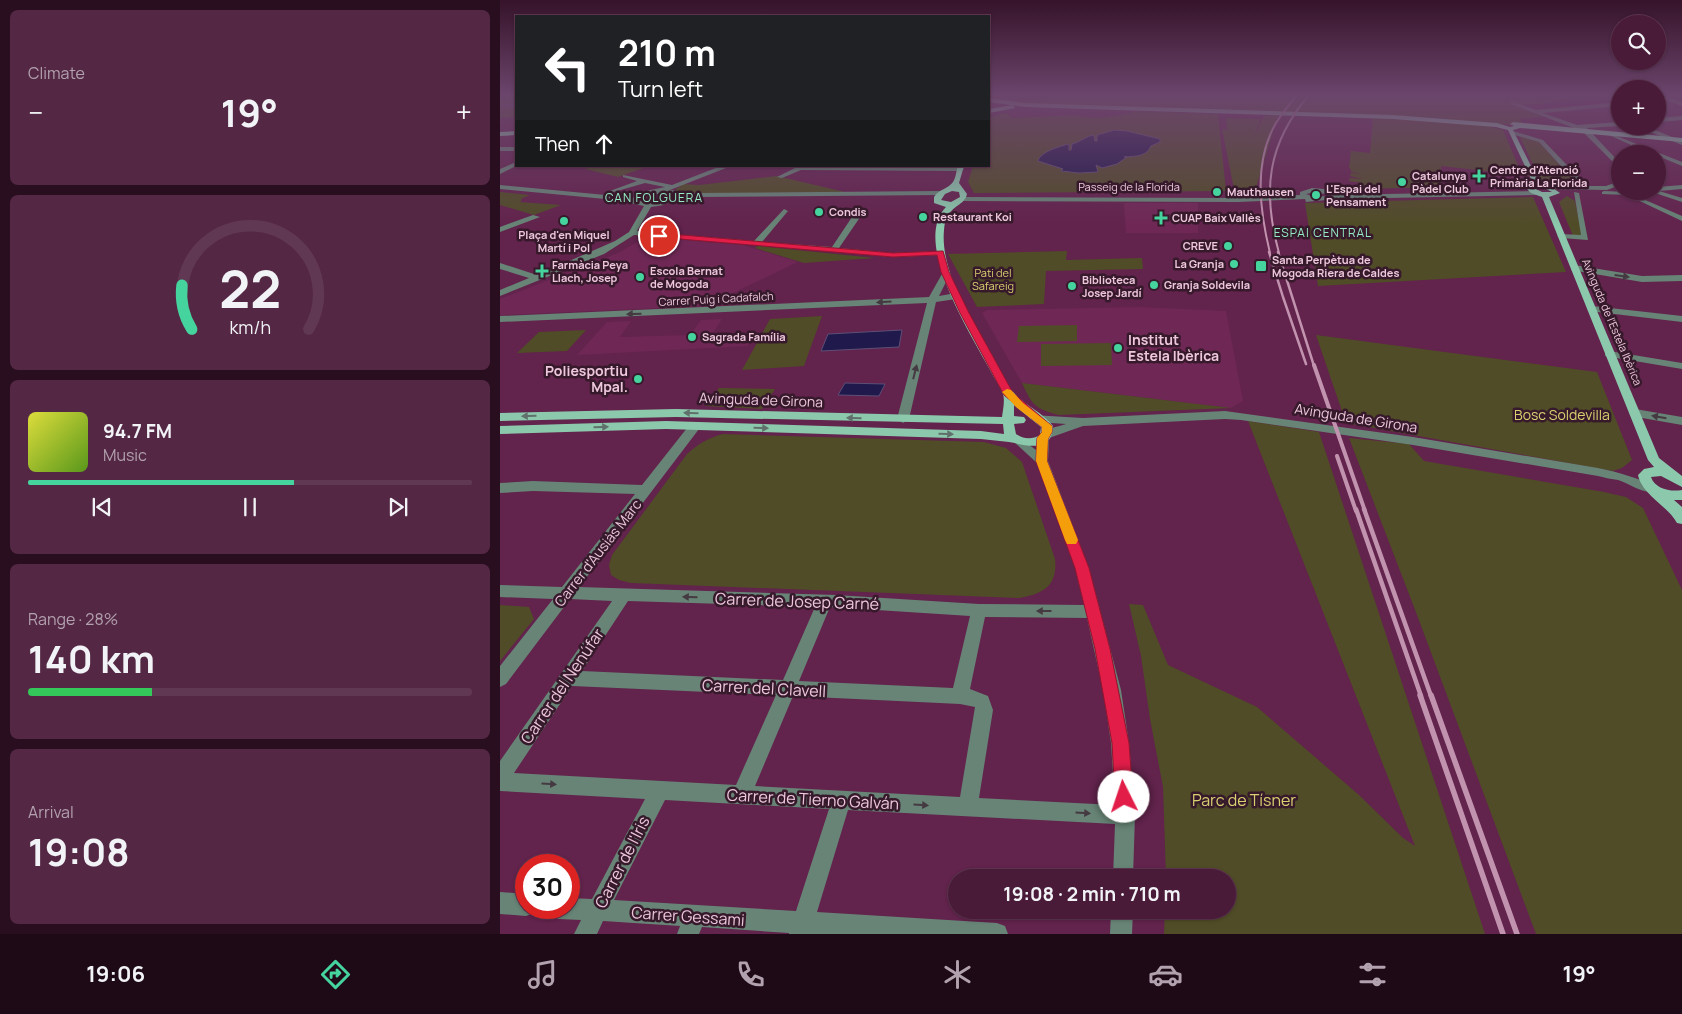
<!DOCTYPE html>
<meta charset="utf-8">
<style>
:root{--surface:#4a1a39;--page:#542744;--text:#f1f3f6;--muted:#b2a1ae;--line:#613853;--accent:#46d49e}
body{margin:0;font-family:Manrope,sans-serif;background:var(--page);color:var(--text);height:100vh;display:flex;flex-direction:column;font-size:19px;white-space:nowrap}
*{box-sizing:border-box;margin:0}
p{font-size:16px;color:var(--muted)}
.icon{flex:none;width:28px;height:28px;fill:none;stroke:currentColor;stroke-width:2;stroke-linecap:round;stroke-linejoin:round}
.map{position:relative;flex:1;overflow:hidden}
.details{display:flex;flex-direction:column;gap:10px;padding:10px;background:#290e1f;width:500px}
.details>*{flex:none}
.top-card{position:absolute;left:15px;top:15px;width:475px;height:152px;border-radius:0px;box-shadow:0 1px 4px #0004,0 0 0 1px var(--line);background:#202124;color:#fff;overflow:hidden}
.buttons{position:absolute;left:1111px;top:15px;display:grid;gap:10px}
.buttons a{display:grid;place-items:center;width:55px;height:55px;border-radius:50%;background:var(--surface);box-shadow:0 1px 4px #0004,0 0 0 1px var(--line);font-size:25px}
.speed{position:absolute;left:15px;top:854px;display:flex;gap:10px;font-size:25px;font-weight:700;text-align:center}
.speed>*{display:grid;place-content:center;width:65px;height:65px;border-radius:50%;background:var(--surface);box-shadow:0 1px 4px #0004,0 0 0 1px var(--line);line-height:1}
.speed .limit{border:8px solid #d22;background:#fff;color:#111}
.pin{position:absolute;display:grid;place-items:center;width:42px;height:42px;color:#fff;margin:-21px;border:2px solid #fff;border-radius:50%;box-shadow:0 1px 5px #0007}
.me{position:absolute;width:55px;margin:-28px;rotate:356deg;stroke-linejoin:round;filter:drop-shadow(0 0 4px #0008)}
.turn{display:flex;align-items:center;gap:18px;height:105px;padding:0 20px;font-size:22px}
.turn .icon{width:65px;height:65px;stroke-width:2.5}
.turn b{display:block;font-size:35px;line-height:42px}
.then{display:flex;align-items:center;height:48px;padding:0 20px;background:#0003;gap:10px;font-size:19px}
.big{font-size:38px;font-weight:700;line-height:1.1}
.details .widget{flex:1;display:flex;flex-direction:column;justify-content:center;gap:8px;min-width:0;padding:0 18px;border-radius:8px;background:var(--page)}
.details .dial{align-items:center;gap:0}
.dial svg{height:130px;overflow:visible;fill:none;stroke:var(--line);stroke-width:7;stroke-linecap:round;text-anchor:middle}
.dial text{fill:var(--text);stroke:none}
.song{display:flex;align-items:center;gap:15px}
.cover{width:60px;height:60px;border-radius:8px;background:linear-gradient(135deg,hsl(60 70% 55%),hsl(90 70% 35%))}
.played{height:5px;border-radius:2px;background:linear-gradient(90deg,var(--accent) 60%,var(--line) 60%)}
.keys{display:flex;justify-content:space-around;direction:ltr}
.heat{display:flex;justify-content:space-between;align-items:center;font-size:28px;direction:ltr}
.charge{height:8px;border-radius:4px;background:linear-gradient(90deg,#34c759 28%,var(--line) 0)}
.trip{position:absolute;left:448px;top:869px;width:288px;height:50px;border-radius:25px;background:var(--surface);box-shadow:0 1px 4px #0004,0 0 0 1px var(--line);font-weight:700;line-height:50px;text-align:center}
.menu{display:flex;height:80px;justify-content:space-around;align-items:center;background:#1e0a17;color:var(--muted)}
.menu .icon{width:35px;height:35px}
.menu .selected{color:var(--accent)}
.menu b{font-size:22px;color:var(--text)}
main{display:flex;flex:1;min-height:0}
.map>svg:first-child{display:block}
.built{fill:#6f2856}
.green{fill:#504c27}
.water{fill:#201a4c;stroke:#5e4e78}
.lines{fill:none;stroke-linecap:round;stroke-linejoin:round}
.stream{stroke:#5e4e78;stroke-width:2}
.minor{fill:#678476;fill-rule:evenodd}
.major{fill:#8bc8ac;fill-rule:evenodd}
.rail-far4{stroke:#c293af;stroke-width:2}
.rail-far3{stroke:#c293af;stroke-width:2.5}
.rail-far2{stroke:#c293af;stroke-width:4}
.rail-far1{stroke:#c293af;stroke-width:4.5}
.rail{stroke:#c293af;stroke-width:5.5}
.oneway{fill:#453a42}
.oneway2{fill:#60716c}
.route{fill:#e11d48;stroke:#92132f}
.slow{fill:#f59e0b}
.poi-dot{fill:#46d49e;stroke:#361a2b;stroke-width:2}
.labels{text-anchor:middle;stroke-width:5;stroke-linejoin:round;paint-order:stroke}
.far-poi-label{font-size:11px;font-weight:bold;fill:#eec7dd;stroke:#361a2b;text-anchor:start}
.far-street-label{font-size:11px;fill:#eec7dd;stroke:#361a2b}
.far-park-label{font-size:11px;fill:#d9d070;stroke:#361a2b}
.far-neighbourhood-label{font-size:12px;letter-spacing:1px;fill:#95ebc4;stroke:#361a2b}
.poi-label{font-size:14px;font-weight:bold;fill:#eec7dd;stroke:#361a2b;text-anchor:start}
.street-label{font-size:14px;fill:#eec7dd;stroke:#361a2b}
.park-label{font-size:14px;fill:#d9d070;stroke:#361a2b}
.near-street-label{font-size:16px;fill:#eec7dd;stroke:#361a2b}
.near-park-label{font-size:16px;fill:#d9d070;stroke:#361a2b}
</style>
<main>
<section class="details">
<div class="widget"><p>Climate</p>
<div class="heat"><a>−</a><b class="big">19°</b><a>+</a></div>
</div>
<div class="widget dial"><svg viewBox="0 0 100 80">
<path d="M14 69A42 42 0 1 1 86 69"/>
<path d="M14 69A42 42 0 0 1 8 42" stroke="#46d49e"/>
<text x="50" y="56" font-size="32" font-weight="700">22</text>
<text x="50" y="72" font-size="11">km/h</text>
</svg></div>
<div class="widget">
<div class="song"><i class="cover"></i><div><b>94.7 FM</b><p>Music</p></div></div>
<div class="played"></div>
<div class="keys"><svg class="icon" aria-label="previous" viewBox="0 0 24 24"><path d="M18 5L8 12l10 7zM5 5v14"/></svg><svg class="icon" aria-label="pause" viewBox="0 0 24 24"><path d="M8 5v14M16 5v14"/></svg><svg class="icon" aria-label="next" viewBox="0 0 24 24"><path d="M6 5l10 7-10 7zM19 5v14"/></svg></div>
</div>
<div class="widget"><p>Range · 28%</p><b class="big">140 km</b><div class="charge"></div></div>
<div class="widget"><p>Arrival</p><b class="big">19:08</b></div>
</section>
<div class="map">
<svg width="1182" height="934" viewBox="0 0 1182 934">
<rect width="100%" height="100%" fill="#62234c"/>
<path class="built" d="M624 203H698V233H626Z
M146 237 243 245 298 262 206 306 0 315V299L118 253Z
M639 307 726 311 743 401 731 408 522 383 482 313 487 310Z
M222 319 211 336 255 334 248 346 77 355 107 322 131 321 120 337 190 335 201 320Z"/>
<path class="green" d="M0 95H16V117L0 118Z
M489 95H1120L1016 106 1043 117 1019 119 1025 126 936 119 523 103 506 100 505 97H489Z
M632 111 718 114 726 191 474 193 468 182 473 166H489L490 117 506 113 512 118 576 115C594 121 614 116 631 113Z
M778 115 755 191 734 189 722 129 727 130 726 118 761 119 753 138 764 116Z
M873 118C913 120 965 118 1003 130L1022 175 941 166 942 187 862 189V183L849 181 850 178 863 179 850 176 851 173 863 174 851 172V169L849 168 851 151 870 153Z
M1020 137 1038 141 1079 187 1042 184Z
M95 166H149L118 177 85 169Z
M277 176 349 193H175L176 189 184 184 199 185Z
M0 192 30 195 21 199 22 200 20 202 61 205 34 215 0 205Z
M1067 196 1075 201 1082 237 1073 236 1059 202Z
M1033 197 1066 272 818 286 805 203Z
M258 246 375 258 304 263 255 248Z
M567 251 566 260 642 258 643 269 546 271 544 304 477 307 448 254Z
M322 316 304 366 242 370 270 319Z
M577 325V341L517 342 519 326Z
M86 330 67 351 17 353 39 332Z
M816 335 1097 372 1132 460 1122 468 1113 471 846 423Z
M611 343 612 365 541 366V344Z
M522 383 731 408 559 415C535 409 532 405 522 383Z
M219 388 275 389 262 409 205 406Z
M748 421 819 432 985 934H664L665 910H726V878L666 877 663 787 650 719 641 656 629 604 643 605 668 665 757 707 859 795 903 838 915 846Z
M223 434 484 442 506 448 522 462 555 559C558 586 543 594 519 598L131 583 119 580 111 575 109 565 112 555 187 454C198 444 208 438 223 434Z
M849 438 909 444 924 461 1104 492 1126 497 1143 508 1182 590V934H1036L917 615Z
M0 605 29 607 34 619 0 661Z"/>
<path class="water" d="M614 130 627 131 656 138 660 139V142L651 146C646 157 636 156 624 157H627L617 164 602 168 596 165 598 172 579 173 561 171 563 169 538 161C540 152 560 146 569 144V150H571L572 144C580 142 586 136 594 135L595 141H597V135Z
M402 330 399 347 321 351 328 334Z
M345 383 385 384 379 396 338 395Z"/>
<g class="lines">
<path class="stream" d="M0 106 16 105"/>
<path class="minor" d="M1158 95 1182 102V106L1158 97Z
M1012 101 1036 110 1120 102V106L1043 113 1077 125 1120 122V126L1087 128 1120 163V169L1082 131 1010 104Z
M1182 116V120L1158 122V118Z
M1136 126H1145L1182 141V145Z
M1013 131 1043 140 1087 186H1106L1120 181V185L1107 190 1050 189 1049 188 1052 186H1079L1039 142 1011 134Z
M1109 133 1182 162V166L1158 156V154H1151L1109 135Z
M0 147H16V151H0Z
M16 162V166L0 174V169Z
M221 166H231L170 190 196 193 440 191 443 193 440 195 196 197 177 195C172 204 160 206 151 207L137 231 254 241 284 209 288 211 262 242 332 247 358 208H361L365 210 339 248 393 253 440 251 444 253 440 255 393 257 134 235 104 254 0 296V290L29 278 0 269V263L37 275 115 241 129 232 144 206 116 200 0 189V185L116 196 131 199 146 191 165 187 145 183 110 193V191L137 181 123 177V175L172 185ZM156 194H170L157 202 138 201 143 197Z
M299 166 461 167 464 169 461 171 301 170 282 178 277 177Z
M1182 185V189L1159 191 1182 198V202L1152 192 1158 191V187Z
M812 188 835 190 838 192C829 197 817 191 806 194L815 197 836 195 1036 191 1039 193 1036 195 836 199 806 202 805 199 738 202 462 201 458 199 462 197 738 198 800 195V192Z
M1104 191 1127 192 1182 216V221L1127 195 1102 194V192Z
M1074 192 1079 193 1088 240 1061 238 1057 236 1061 234 1081 235Z
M33 215 40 217 0 232V227Z
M1074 265 1142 276 1182 275V281L1142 282 1071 270V266Z
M446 271 450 274 439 296 456 293 461 296 456 299 436 302 409 419 403 423 397 419 427 303 0 322V316L429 297 442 274Z
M1092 306 1182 316V322L1089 311 1087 309Z
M1109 351 1182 363V369L1105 356V352Z
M1135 409 1182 417V425L1131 416 1129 413Z
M725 411 913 437 1098 468C1120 472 1136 479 1157 485L1158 488 1157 491C1143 495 1131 484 1118 480 1112 479 1105 478 1098 476L913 445 741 420 725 419 583 426 549 438 548 461 589 568 621 690 629 743 635 815 633 878H613L615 824 348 810 317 912 497 923 505 926 508 934H289V933L202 927 199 934H177L180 926 103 921 97 934H74L81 920 59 919 51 916 48 908H69V898L92 899 145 799 0 791V761L112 601 70 599 6 684 0 687V666L53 599 0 597V585L62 587 135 494 33 491 0 493V483L33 481 142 485 191 423H199L201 426 199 429 79 587 336 595 479 604 584 605 575 568 537 463 514 442 520 438 536 450C538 428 547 430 566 424L536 422 530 418 532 415 583 418ZM128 601 315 607 283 680 82 671ZM330 607 470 616 453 688 299 681ZM485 617 587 618 603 690 611 743 615 805 479 798 493 710 488 696 470 689ZM72 686 276 695 236 785 14 773ZM293 696 460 704 475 707 460 797 255 786ZM165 800 329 809 296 911 114 900Z
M0 892 26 894V908H36L34 913 26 916 0 914Z
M611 910H633L632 934H610Z"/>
<path class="major" d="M489 98 526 103 893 115 997 123 1010 127 1014 126 1010 124 1013 122 1182 138V142L1020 128 1013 130 1040 184 1050 186 1060 193 1049 197 1159 458 1182 476V487L1161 476 1151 477C1155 489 1170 492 1182 490V500H1174L1182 507V524L1177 523C1167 505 1142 495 1138 475L1144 469 1154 467 1148 460 1042 197 1031 193 1025 187 1033 183 1008 130 996 127 893 119 526 107 489 102ZM1032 187 1046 189 1052 192H1042Z
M513 105 515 108 489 113V109Z
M16 131V135L0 136V132Z
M458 166H464L459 183 467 194C464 208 446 204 444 230 440 273 473 321 493 357 500 369 506 385 515 394 526 406 543 413 553 426 552 454 526 445 509 442 500 441 490 440 481 439L166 429 0 434V426L166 421 481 431 504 434 503 424 176 417 0 421V413L176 409 502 417C503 410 505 400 503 394 500 386 494 378 490 370 472 336 411 242 446 207L434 203V197C439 189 448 189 453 182 456 178 456 171 458 166ZM452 191 459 192 460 197 451 202 441 200 445 194ZM514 405 541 427 540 435C532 440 523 439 516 434L514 424 524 423 526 420 524 417 514 416Z"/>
<path class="rail-far4" d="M770 253C760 212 753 162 776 123 782 113 790 104 797 95
M779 253C762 191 767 144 809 95"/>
<path class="rail-far3" d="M769 252 783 297 806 364
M778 252 814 366"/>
<path class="rail-far2" d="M814 365 865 511
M837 456 856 511"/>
<path class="rail-far1" d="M856 509 921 696
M864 509 931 696"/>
<path class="rail" d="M920 695 1003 934
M931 695 1017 934"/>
</g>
<defs><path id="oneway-solid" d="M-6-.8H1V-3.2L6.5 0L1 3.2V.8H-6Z" transform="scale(1.25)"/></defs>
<g class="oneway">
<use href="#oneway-solid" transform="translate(1122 276) rotate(8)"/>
<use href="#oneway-solid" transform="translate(384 302) rotate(177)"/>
<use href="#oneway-solid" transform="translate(134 314) rotate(178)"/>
<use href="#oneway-solid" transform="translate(415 372) rotate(-76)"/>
<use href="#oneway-solid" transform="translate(1159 417) rotate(-170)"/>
<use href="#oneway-solid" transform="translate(190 597) rotate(-178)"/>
<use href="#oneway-solid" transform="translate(544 611) rotate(-180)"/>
<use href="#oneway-solid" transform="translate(49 784) rotate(3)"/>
<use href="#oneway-solid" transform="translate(421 805) rotate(3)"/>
<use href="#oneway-solid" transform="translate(583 813) rotate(3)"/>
</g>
<g class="oneway2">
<use href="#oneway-solid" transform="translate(191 413) rotate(-178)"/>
<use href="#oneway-solid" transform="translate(29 416) rotate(178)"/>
<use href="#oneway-solid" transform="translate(354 418) rotate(-178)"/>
<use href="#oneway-solid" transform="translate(101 427) rotate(-2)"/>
<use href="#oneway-solid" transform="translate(261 428) rotate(2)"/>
<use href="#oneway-solid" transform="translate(446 434) rotate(2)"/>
</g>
<linearGradient id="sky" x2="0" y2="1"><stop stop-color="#36132a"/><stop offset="0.42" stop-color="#6b456c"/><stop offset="1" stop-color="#6b456c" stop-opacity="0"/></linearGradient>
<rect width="1182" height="226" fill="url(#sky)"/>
<path class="route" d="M159 233 393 253 443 251 449 272 469 313 513 393 552 426V432L548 439 547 461 589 568 610 649 629 743 633 797 630 803 624 806 618 803 615 797 612 743 595 649 575 568 536 461 537 438 542 432V427L504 395 460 313 441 272 437 255 393 257 156 237 155 236Z"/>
<path class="slow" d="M507 389 511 390 523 403 552 426V432L548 439 547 461 578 540 576 544H567L565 540 536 461 537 438 542 432V427L516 407 504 394 502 392Z"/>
<g class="poi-dot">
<path d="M976.5 168.5h5v5h5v5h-5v5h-5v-5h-5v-5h5z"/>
<circle cx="902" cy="182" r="5"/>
<circle cx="717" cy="192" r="5"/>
<circle cx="816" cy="195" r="5"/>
<circle cx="319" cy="212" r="5"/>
<circle cx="423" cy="217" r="5"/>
<path d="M658.5 210.5h5v5h5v5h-5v5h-5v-5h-5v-5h5z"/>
<circle cx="64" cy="221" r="5"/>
<circle cx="728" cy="246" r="5"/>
<circle cx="734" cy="264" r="5"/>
<rect x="755" y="260" width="12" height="12" rx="2.5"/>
<path d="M39.5 263.5h5v5h5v5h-5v5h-5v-5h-5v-5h5z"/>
<circle cx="140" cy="277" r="5"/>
<circle cx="654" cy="285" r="5"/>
<circle cx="572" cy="286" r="5"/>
<circle cx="192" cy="337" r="5"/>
<circle cx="618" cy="348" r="5"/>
<circle cx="138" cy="379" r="5"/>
</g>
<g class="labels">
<g class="far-poi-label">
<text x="990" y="174">Centre d'Atenció<tspan x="990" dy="13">Primària La Florida</tspan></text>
<text x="912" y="180">Catalunya<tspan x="912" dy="13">Pàdel Club</tspan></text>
<text x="826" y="193">L'Espai del<tspan x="826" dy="13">Pensament</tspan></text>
<text x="727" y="196">Mauthausen</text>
<text x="329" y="216">Condis</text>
<text x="433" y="221">Restaurant Koi</text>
<text x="672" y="222">CUAP Baix Vallès</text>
<text x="64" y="239" text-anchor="middle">Plaça d'en Miquel<tspan x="64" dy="13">Martí i Pol</tspan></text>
<text x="718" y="250" text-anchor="end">CREVE</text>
<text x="772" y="264">Santa Perpètua de<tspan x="772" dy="13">Mogoda Riera de Caldes</tspan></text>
<text x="724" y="268" text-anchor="end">La Granja</text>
<text x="52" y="269">Farmàcia Peya<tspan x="52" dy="13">Llach, Josep</tspan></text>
<text x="150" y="275">Escola Bernat<tspan x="150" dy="13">de Mogoda</tspan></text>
<text x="582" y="284">Biblioteca<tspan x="582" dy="13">Josep Jardí</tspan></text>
<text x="664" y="289">Granja Soldevila</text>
<text x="202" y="341">Sagrada Família</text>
</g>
<g class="far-street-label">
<text x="629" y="191">Passeig de la Florida</text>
<text transform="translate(216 299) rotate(-3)" y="4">Carrer Puig i Cadafalch</text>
<text transform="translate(1112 322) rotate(67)" y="4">Avinguda de l'Estela Ibèrica</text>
</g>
<g class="far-park-label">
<text x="493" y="277">Pati del<tspan x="493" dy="13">Safareig</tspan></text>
</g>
<g class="far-neighbourhood-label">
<text x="154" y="202">CAN FOLGUERA</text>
<text x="823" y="237">ESPAI CENTRAL</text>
</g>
<g class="poi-label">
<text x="628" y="345">Institut<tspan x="628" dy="16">Estela Ibèrica</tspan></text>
<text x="128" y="376" text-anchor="end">Poliesportiu<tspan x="128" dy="16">Mpal.</tspan></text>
</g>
<g class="street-label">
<text transform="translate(261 400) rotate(2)" y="5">Avinguda de Girona</text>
<text transform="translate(856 418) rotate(9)" y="5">Avinguda de Girona</text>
<text transform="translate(98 553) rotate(-52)" y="5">Carrer d'Ausiàs Marc</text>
</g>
<g class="park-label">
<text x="1062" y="420">Bosc Soldevilla</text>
</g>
<g class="near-street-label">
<text transform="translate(297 601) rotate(2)" y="6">Carrer de Josep Carné</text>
<text transform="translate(62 686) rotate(-56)" y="6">Carrer del Nenúfar</text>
<text transform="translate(264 688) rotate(3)" y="6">Carrer del Clavell</text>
<text transform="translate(313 799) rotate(3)" y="6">Carrer de Tierno Galván</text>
<text transform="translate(122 862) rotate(-63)" y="6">Carrer de l'Iris</text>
<text transform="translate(188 916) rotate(4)" y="6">Carrer Gessami</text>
</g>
<g class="near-park-label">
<text x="744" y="806">Parc de Tísner</text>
</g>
</g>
</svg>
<div class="buttons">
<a><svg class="icon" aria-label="search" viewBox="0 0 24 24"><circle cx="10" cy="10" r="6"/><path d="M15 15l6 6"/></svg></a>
<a>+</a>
<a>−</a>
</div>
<div class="speed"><div class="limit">30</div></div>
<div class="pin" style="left:159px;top:236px;background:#d93025"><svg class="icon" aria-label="arrive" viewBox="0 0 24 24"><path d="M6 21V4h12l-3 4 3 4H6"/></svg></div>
<svg class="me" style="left:624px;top:797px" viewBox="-20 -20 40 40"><circle r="19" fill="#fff"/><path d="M0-13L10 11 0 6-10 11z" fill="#e11d48"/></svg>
<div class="trip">19:08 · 2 min · 710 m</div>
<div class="top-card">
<div class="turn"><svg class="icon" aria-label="left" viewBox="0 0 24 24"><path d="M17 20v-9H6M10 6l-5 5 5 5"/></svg><div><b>210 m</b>Turn left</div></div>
<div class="then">Then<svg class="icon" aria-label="ahead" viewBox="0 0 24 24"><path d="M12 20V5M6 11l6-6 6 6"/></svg></div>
</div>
</div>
</main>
<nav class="menu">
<b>19:06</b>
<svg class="icon selected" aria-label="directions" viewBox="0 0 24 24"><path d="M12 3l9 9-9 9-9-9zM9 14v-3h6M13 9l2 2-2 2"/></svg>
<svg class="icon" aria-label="music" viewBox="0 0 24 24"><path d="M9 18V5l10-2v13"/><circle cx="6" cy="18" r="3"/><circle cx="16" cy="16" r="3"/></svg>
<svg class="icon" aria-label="phone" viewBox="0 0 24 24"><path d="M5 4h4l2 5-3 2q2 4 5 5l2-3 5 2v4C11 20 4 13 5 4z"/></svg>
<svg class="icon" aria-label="climate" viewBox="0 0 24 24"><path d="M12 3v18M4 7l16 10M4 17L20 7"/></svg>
<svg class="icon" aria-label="car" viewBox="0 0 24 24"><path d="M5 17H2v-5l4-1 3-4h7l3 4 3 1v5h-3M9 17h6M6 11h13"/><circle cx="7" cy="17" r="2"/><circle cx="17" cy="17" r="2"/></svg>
<svg class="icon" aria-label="filters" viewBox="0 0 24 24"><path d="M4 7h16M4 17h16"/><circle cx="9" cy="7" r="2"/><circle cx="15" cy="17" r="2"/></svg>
<b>19°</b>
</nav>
